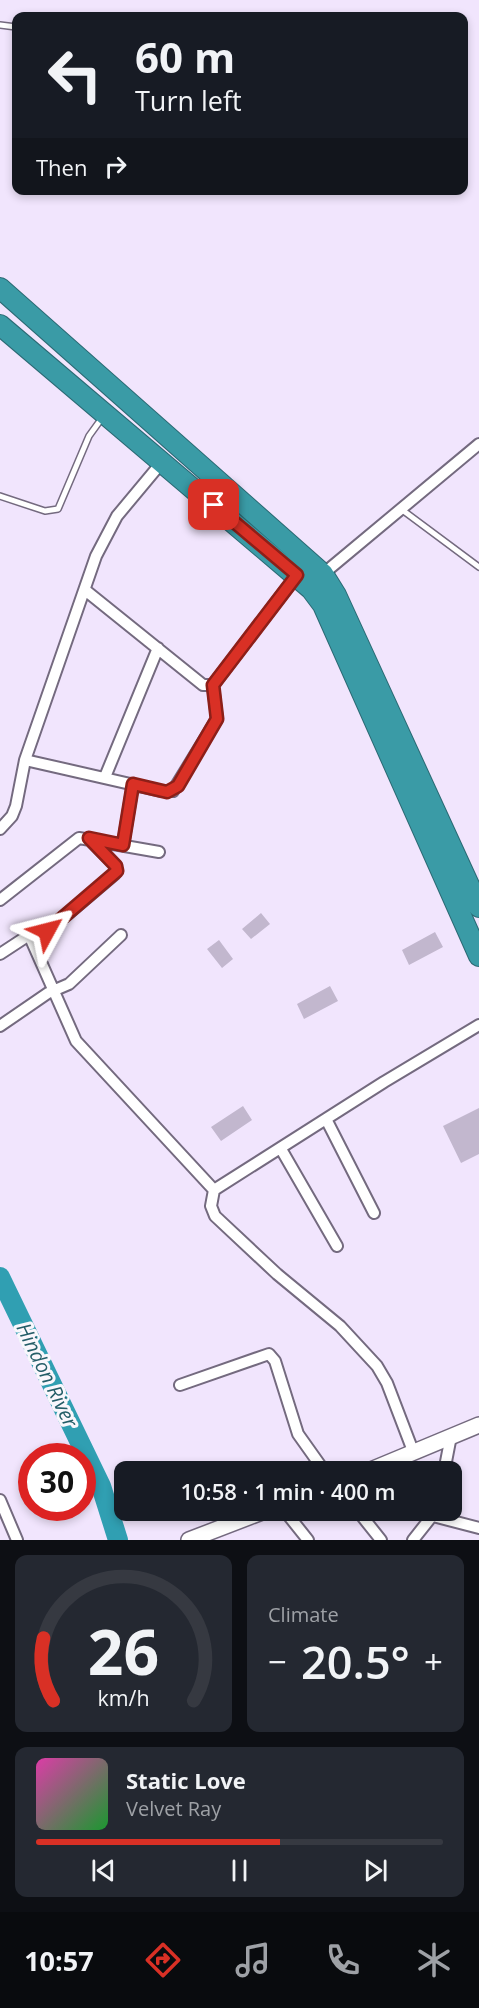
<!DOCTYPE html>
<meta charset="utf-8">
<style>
:root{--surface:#171b24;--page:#242831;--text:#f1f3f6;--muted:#9ea1a6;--line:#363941;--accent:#d93025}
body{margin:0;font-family:"Open Sans",sans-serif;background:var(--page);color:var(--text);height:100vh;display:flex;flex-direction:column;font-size:22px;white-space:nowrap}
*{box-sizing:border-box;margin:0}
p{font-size:20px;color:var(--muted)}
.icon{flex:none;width:33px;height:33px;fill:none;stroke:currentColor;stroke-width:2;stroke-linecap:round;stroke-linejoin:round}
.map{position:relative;height:1540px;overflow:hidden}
.side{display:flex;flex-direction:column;gap:15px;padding:15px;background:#0d0f14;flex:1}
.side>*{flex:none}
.hud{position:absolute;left:12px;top:12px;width:456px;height:183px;border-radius:12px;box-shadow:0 3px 9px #0003;background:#171b24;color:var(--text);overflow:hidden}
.speed{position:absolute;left:18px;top:1443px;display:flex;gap:12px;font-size:30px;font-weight:700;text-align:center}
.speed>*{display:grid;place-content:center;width:78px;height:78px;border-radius:50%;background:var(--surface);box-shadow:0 3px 9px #0003;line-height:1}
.speed .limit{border:9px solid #d22;background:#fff;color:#111}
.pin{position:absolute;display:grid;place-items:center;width:51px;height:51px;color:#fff;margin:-26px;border-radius:12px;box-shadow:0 3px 9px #0006}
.me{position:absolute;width:66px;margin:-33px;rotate:52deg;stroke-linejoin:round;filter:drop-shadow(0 0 4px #0008)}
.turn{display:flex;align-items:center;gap:21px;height:126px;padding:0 24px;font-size:27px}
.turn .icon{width:78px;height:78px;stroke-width:2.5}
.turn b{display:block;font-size:42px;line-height:51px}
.then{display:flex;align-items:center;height:57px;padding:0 24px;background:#0003;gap:12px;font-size:22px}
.big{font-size:45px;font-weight:600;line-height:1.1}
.side .card{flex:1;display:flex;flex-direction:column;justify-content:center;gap:9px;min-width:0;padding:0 21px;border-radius:12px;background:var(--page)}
.side .dial{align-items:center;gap:0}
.dial svg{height:156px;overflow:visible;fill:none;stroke:var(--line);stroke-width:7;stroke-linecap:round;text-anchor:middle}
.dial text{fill:var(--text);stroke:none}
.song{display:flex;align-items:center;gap:18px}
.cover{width:72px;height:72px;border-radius:9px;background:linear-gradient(135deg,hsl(320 70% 55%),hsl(130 70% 35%))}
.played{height:6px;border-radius:3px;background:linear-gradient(90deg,var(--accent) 60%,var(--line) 60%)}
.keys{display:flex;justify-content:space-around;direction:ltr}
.heat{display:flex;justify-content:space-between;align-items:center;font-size:33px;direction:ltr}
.side .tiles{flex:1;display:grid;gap:15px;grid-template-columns:1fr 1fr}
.card:last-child{grid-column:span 2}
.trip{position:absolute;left:114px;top:1461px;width:348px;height:60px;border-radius:12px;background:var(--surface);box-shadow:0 3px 9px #0003;font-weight:600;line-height:60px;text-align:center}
.tabs{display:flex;height:96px;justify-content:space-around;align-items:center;background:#090b0e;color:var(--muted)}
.tabs .icon{width:42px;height:42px}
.tabs .on{color:var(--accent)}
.tabs b{font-size:27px;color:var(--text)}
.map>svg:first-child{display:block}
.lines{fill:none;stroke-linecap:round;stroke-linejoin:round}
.river{stroke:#309fb2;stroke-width:20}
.building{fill:#c2b7ce}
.lane-casing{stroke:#746a7f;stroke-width:8}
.street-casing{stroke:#746a7f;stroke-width:14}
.secondary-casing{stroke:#746a7f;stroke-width:18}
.highway-casing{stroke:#2b6973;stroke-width:22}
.lane{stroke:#fff;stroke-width:5}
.street{stroke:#fff;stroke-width:10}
.secondary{stroke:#fff;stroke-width:15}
.highway{stroke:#3a9ba6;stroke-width:20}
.route-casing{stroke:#8d1f18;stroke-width:15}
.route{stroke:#d93025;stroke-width:10}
.labels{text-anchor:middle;stroke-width:6;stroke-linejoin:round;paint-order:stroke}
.water-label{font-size:20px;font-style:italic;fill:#245e68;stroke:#f9f7fc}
</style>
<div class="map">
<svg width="479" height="1540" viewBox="0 0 479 1540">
<rect width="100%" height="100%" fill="#f1e5fd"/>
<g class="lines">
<path class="river" d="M0 1277 101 1486 118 1540"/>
</g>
<path class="building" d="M261 913 270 924 251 939 242 929Z
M435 932 443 947 409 965 402 950Z
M219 940 233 959 222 968 207 949Z
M330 986 338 1001 304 1019 297 1004Z
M243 1106 252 1120 221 1141 211 1127Z
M479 1108V1154L461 1163 443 1126Z"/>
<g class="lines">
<defs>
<path id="lane" d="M0 25 16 27
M0 496 45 511 58 509 89 436 102 418
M401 509 479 567"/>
<path id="street" d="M323 574 479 444
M85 590 203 685H213L297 575
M25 760 161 791H173L217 719 213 685
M105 777 158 648
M0 829 12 816 16 806 25 760 96 556 117 516 162 462
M123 845 133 784
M0 900 79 838 159 852
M29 935 76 1041 214 1190
M0 954 29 935 47 931 55 925 115 874 116 866 89 839
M0 1026 48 993 69 984 121 935
M326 1119 374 1213
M281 1149 337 1246
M180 1385 269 1354 275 1361 298 1434 325 1472
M413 1451 387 1383 377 1366 340 1326 277 1274 215 1216 211 1206 214 1190 384 1082 479 1025
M444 1472 451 1436
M0 1500 17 1540
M284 1510 308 1540
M357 1510 381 1540
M433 1516 479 1528
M413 1540 436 1511"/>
<path id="secondary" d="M366 1472 479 1425
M189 1540 267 1510"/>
<path id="highway" d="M0 288 323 574 336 595 479 907
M0 325 311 589 323 605 479 956"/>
</defs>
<use href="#lane" class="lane-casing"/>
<use href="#street" class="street-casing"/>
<use href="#secondary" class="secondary-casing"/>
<use href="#highway" class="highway-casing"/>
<use href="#lane" class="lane"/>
<use href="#street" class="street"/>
<use href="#secondary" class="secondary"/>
<use href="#highway" class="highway"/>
</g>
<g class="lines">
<defs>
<path id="route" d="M47 931 117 871 116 866 89 838 123 845 133 784 167 792 178 786 217 719 213 685 297 575 214 505"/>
</defs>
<use href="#route" class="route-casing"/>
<use href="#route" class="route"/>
</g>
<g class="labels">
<g class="water-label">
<text transform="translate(47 1375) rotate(64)" y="7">Hindon River</text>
</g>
</g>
</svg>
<div class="speed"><div class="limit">30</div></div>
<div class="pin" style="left:214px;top:505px;background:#d93025"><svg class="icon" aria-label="arrive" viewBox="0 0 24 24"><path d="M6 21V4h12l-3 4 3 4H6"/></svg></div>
<svg class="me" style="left:47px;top:931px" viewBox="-20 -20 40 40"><path d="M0-17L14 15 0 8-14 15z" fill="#d93025" stroke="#fff" stroke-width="4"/></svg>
<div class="trip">10:58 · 1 min · 400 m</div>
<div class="hud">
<div class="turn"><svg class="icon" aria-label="left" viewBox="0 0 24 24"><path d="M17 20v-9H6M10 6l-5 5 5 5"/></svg><div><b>60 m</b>Turn left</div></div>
<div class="then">Then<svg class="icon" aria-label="right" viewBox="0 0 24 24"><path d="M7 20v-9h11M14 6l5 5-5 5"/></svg></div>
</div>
</div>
<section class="side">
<div class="tiles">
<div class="card dial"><svg viewBox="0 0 100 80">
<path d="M14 69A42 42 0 1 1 86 69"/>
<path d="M14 69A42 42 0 0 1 9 37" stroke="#d93025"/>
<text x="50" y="56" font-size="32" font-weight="700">26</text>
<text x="50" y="72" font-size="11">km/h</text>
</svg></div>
<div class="card"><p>Climate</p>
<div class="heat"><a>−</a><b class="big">20.5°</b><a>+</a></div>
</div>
<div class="card">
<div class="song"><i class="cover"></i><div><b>Static Love</b><p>Velvet Ray</p></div></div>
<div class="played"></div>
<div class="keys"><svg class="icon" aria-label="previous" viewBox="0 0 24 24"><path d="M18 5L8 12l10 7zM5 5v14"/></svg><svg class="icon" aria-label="pause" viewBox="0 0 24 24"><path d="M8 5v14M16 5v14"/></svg><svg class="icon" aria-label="next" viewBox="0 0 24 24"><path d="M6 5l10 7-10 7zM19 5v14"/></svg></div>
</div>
</div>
</section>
<nav class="tabs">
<b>10:57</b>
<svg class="icon on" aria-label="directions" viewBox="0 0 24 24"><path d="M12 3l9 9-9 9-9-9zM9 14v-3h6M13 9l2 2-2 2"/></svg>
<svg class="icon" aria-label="music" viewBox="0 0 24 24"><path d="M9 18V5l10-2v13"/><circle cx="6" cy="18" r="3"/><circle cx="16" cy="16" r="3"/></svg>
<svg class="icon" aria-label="phone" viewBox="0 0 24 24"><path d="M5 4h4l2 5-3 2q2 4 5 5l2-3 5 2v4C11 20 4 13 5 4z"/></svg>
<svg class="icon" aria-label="climate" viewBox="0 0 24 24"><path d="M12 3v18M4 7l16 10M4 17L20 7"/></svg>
</nav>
